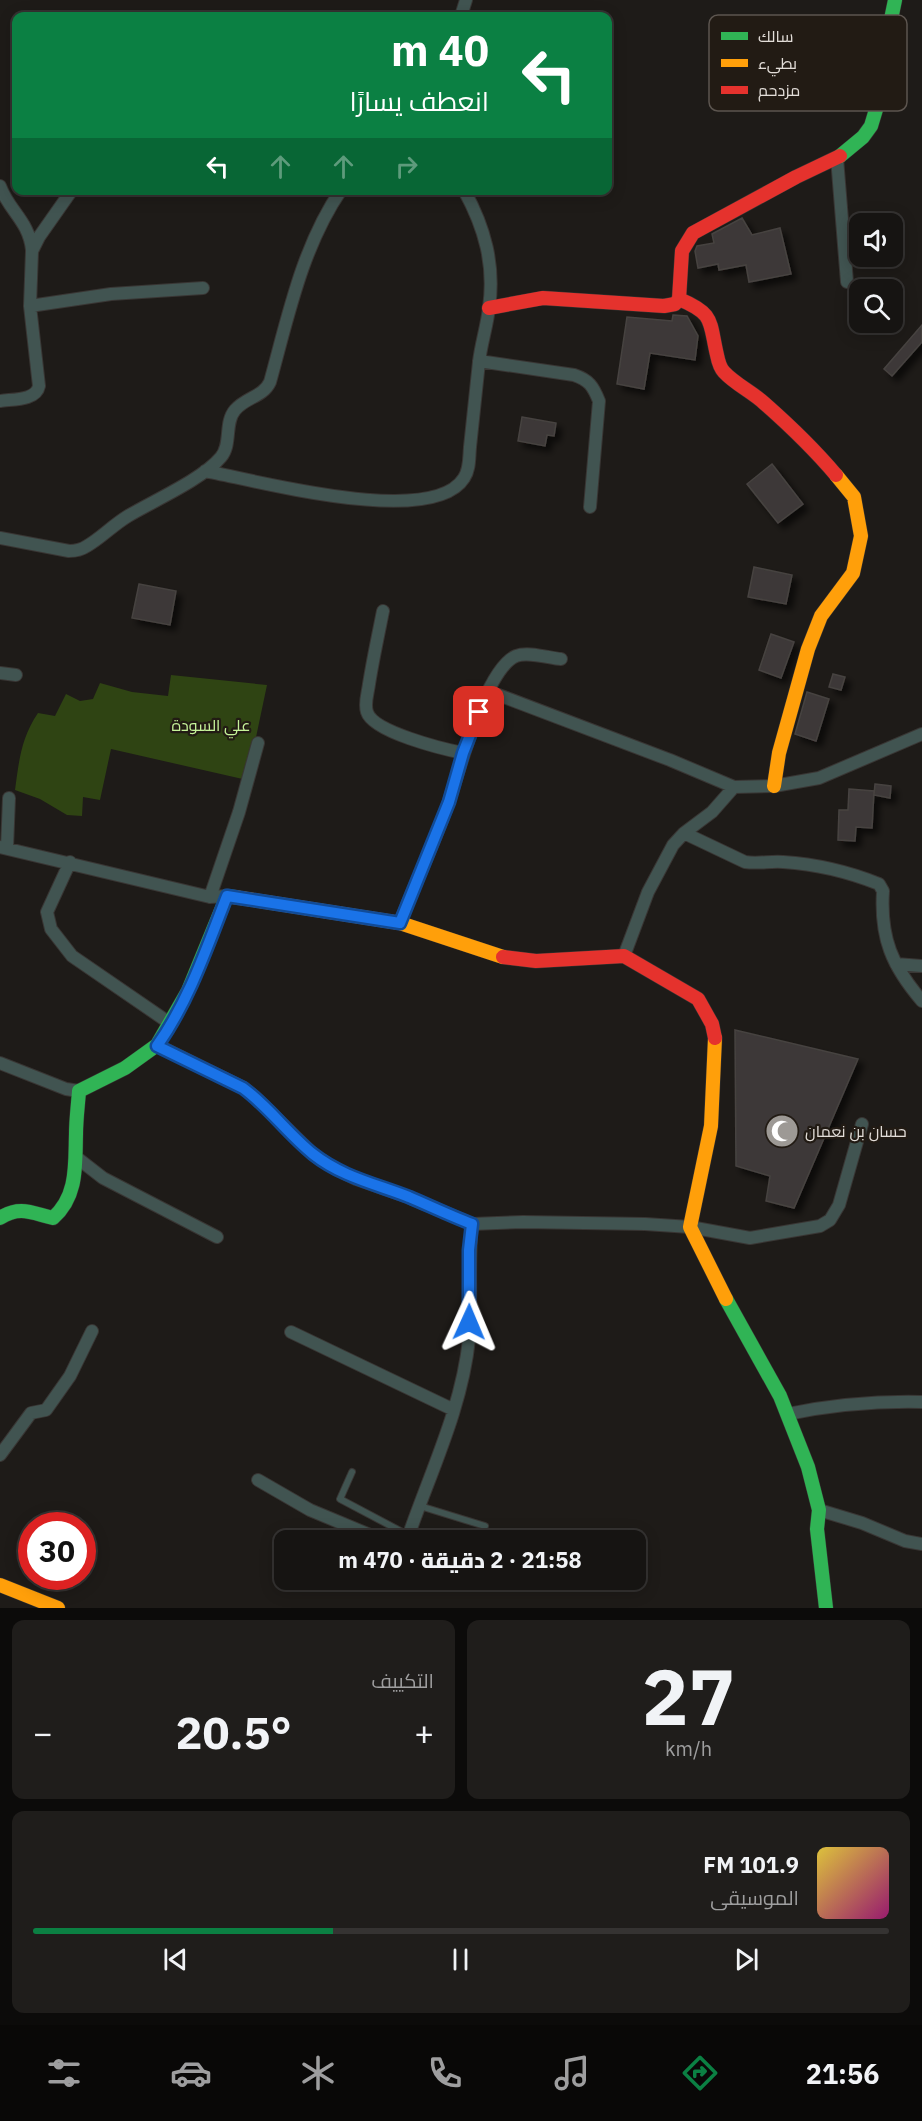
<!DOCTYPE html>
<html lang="ar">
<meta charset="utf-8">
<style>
:root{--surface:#161412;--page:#1f1d1b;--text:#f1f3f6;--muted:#9e9e9f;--line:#353332;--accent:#0b8043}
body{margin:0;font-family:"IBM Plex Sans",Cairo,sans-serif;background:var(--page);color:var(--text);direction:rtl;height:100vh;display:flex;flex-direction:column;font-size:22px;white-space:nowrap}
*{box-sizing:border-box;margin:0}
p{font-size:20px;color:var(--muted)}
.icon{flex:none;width:33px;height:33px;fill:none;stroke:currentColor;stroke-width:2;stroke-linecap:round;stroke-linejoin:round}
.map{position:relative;height:1608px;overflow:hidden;direction:ltr}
.sheet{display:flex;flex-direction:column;gap:12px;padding:12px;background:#0c0b0a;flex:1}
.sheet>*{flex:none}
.guide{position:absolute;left:12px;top:12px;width:600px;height:183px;border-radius:12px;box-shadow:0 3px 15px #0003,0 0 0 2px var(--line);direction:rtl;background:#0b8043;color:#fff;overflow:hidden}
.buttons{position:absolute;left:849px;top:213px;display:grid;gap:12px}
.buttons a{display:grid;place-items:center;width:54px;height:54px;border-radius:12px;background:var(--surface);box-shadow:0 3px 15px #0003,0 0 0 2px var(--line);font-size:30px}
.speed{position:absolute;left:18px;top:1512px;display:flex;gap:12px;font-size:30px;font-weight:700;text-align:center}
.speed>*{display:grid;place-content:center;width:78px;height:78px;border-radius:50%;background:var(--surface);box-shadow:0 3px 15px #0003,0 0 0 2px var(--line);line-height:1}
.speed .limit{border:9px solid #d22;background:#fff;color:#111}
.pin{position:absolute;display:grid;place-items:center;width:51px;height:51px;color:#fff;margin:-26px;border-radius:12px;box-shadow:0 3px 9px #0006}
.me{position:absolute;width:66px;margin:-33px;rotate:1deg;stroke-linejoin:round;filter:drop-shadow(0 0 4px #0008)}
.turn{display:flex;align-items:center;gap:21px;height:126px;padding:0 24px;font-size:27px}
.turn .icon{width:78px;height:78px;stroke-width:2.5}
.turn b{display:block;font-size:42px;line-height:51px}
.lanes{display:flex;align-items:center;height:57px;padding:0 24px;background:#0003;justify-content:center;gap:30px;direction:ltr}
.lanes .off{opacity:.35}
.big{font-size:45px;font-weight:800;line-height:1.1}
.sheet .tile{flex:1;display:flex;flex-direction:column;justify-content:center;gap:9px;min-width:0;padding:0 21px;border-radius:12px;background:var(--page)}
.sheet .dial{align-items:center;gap:0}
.dial b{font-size:78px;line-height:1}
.song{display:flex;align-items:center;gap:18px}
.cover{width:72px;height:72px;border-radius:9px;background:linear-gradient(135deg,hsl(50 70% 55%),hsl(320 70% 35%))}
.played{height:6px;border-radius:3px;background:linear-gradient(90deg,var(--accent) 35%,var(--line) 35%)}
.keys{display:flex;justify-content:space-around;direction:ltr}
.heat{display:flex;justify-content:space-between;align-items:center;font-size:33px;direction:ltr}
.sheet .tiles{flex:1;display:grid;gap:12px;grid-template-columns:1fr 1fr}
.tile:last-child{grid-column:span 2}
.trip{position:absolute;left:274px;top:1530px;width:372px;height:60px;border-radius:12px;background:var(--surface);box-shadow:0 3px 15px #0003,0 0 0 2px var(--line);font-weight:800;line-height:60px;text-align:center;direction:rtl}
.tab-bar{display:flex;height:96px;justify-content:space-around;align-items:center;background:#090807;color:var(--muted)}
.tab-bar .icon{width:42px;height:42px}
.tab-bar .selected{color:var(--accent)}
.tab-bar b{font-size:27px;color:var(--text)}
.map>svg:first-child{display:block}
.green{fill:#2f4413}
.building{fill:#3c3937;stroke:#474341;stroke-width:1.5;filter:url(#shadow)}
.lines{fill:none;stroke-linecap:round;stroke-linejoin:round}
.lane-casing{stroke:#393634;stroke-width:8}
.street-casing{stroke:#393634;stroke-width:14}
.fast-casing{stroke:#393634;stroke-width:15}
.slow-casing{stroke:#393634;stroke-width:15}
.jam-casing{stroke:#393634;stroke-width:15}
.lane{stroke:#415451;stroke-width:6}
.street{stroke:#415451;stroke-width:12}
.fast{stroke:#30b455;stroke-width:14}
.slow{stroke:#ff9f0a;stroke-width:14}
.jam{stroke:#e5322d;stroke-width:14}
.route-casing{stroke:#114b97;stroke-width:15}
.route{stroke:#1a73e8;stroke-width:10}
.labels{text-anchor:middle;stroke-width:4.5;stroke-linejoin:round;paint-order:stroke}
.park-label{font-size:16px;fill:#c6f399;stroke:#221b14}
.poi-label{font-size:16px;fill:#e2ddd8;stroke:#221b14;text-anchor:start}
.key{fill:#221b14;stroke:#5c554f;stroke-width:1.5}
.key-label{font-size:16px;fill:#e2ddd8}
</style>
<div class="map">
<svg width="922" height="1608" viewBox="0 0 922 1608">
<defs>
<filter id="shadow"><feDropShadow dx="5.5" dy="5.5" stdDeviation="3" flood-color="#0009"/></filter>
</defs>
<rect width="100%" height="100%" fill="#1e1b18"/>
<path class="green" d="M171 675 267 685 247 780 111 749 100 800 83 797 82 816 67 815 40 799 15 790C19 761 21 738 38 713L55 716 66 694 80 701 93 699 100 683 132 692 168 696Z"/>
<path class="building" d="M742 218 752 235 780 228 791 274 749 282 746 265 719 270 718 264 698 268 695 251 697 246 714 243 712 234Z
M673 315 687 316 698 336 695 360 650 353 644 389 617 384 627 317 672 321Z
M922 325V342L892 376 884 369Z
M522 417 556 423 554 436 547 435 545 446 518 441Z
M772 464 803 504 778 523 747 484Z
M754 567 792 575 786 604 748 597Z
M139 584 176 591 170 625 132 618Z
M771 634 794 642 781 678 759 670Z
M833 674 845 677 841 690 829 687Z
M807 692 829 699 816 741 795 734Z
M875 784 891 786 890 798 874 795Z
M849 789 874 791 872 828 856 827 855 841 838 840 839 810H848Z
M735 1030 858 1059 794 1208 766 1201 770 1176 736 1166Z"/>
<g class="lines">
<defs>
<path id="lane" d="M352 1472 340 1499 408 1535
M420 1506 485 1526"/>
<path id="street" d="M461 16 466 0
M837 158 847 282
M0 186C9 211 29 221 32 250
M30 306 32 251 39 237 72 190
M479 361 574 375C589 380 593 386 599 401L590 507
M0 401C12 399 36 401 39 386L30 306 111 294 203 288
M205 471C255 480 432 529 464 478 470 469 469 458 470 447 473 419 476 390 479 362 481 344 487 326 489 308 495 265 485 228 464 190
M0 538 69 551C76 551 81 550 87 546 101 538 113 525 128 516 153 501 203 479 221 457 232 444 224 423 235 410 246 397 263 397 270 382 288 317 302 247 341 190
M383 611C378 636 373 659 369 684 368 693 364 703 367 712 373 732 443 749 463 753
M0 673 16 675
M488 691 670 760 734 787 774 786 819 778 922 734
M684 833 745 862C758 864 770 861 783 862 815 864 849 872 879 884L883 891C880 938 892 966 922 1001
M0 847 210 897 227 896
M7 848 9 798
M70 862 47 912 51 929 72 956 171 1024
M210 897 239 812 258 743
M400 923C415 883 434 844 448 804 459 773 485 669 516 656 528 651 549 658 561 659
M624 956 648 892 673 845 684 833 712 812 734 787
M896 964 922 966
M157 1045 244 1088 255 1097 314 1155 334 1168 356 1179 408 1197 472 1224 523 1222 645 1224 690 1227 750 1238 820 1226 830 1220 839 1205 862 1124
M0 1063 66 1089 79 1091
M76 1157 103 1178 217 1237
M291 1332 454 1410
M788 1414C832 1405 877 1401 922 1402
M0 1455 31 1413 46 1410 70 1376 92 1331
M258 1480 310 1510 382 1540
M819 1510 862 1523 905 1541 922 1544
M407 1540C429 1475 462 1409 469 1339 472 1301 468 1262 472 1224"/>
<path id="fast" d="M840 156 863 137 871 126 884 83 889 29 895 0
M0 1218C20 1205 32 1213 53 1218 78 1196 75 1165 76 1134 76 1120 78 1105 79 1091L125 1068 157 1045 188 991 227 896 234 897
M726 1299 780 1396 808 1467 819 1510 817 1529 826 1608"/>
<path id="slow" d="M774 786 779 753 808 649 821 616 853 573 861 536 854 497 836 475
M234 897 400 923 503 957
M715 1038 711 1126 690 1227 726 1299
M0 1585 58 1608"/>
<path id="jam" d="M679 299C715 314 709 321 717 355 718 360 720 368 724 372 735 384 752 392 764 403 789 425 814 449 836 475
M489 308 543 298 664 306 675 304 679 299 682 251 693 233 796 177 840 156
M503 957 536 961 624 956 698 999 712 1024 715 1038"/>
</defs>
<use href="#lane" class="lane-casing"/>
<use href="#street" class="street-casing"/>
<use href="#fast" class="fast-casing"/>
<use href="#slow" class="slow-casing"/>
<use href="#jam" class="jam-casing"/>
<use href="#lane" class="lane"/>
<use href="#street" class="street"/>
<use href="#fast" class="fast"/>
<use href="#slow" class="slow"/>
<use href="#jam" class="jam"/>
</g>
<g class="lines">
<defs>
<path id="route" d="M469 1322V1250L472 1224C451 1216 430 1206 409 1197 376 1184 342 1177 313 1154 288 1134 269 1107 243 1088L157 1046C189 1001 207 947 227 896L400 923 449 802 463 753 479 712"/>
</defs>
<use href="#route" class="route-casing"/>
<use href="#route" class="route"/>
</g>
<defs>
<symbol id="mosque-disc" viewBox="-11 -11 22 22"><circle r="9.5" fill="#9d9995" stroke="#221b14"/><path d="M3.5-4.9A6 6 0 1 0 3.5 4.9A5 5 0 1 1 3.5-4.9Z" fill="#fff"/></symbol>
</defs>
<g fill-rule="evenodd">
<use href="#mosque-disc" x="763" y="1112" width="38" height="38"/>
</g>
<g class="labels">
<g class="park-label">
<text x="211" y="731">علي السودة</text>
</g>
<g class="poi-label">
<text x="805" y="1137">حسان بن نعمان</text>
</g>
</g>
<rect x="709" y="15" width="198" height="96" rx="9" class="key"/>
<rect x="721" y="32" width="27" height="8" fill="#30b455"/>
<rect x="721" y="59" width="27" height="8" fill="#ff9f0a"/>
<rect x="721" y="86" width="27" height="8" fill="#e5322d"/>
<g class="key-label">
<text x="758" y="42">سالك</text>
<text x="758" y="69">بطيء</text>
<text x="758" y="96">مزدحم</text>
</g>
</svg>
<div class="buttons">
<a><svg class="icon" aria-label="sound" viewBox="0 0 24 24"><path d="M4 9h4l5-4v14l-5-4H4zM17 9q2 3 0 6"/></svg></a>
<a><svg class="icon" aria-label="search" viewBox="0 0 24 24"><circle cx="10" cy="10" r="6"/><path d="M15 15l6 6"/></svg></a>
</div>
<div class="speed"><div class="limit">30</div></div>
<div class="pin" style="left:479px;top:712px;background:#d93025"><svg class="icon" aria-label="arrive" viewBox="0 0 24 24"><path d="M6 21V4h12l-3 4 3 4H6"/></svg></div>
<svg class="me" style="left:469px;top:1322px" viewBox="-20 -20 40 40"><path d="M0-17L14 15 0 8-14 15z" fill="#1a73e8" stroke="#fff" stroke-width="4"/></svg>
<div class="trip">21:58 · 2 دقيقة · 470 m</div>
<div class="guide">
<div class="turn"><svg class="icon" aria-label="left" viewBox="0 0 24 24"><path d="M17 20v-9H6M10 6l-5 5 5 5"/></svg><div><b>40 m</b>انعطف يسارًا</div></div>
<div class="lanes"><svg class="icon" aria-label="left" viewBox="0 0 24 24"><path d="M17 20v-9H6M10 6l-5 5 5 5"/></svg><svg class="icon off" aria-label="ahead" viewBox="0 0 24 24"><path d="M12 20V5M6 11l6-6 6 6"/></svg><svg class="icon off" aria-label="ahead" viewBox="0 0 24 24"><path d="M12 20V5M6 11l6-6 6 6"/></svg><svg class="icon off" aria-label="right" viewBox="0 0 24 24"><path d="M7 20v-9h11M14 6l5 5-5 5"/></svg></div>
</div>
</div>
<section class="sheet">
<div class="tiles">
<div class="tile dial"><b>27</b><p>km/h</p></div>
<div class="tile"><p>التكييف</p>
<div class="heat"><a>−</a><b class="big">20.5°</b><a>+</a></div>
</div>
<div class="tile">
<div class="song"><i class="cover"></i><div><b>101.9 FM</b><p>الموسيقى</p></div></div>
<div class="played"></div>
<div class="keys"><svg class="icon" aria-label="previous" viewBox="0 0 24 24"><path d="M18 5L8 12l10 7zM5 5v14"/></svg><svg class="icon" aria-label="pause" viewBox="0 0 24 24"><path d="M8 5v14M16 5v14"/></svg><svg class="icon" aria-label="next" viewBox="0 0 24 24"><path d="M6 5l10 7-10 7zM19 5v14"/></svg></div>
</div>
</div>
</section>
<nav class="tab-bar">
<b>21:56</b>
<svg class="icon selected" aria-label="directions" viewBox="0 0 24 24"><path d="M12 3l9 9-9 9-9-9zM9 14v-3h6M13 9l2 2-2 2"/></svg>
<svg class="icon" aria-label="music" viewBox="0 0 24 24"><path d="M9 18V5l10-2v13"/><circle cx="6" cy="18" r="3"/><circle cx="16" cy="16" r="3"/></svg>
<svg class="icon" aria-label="phone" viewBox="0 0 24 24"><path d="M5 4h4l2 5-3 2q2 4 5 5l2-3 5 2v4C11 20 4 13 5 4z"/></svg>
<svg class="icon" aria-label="climate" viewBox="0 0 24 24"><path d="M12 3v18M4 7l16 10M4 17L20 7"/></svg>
<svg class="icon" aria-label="car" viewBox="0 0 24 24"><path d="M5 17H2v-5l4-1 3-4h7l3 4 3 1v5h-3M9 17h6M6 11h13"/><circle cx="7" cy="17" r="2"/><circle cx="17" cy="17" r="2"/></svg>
<svg class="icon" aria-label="filters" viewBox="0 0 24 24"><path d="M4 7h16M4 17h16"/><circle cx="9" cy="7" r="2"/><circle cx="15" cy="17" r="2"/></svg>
</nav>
